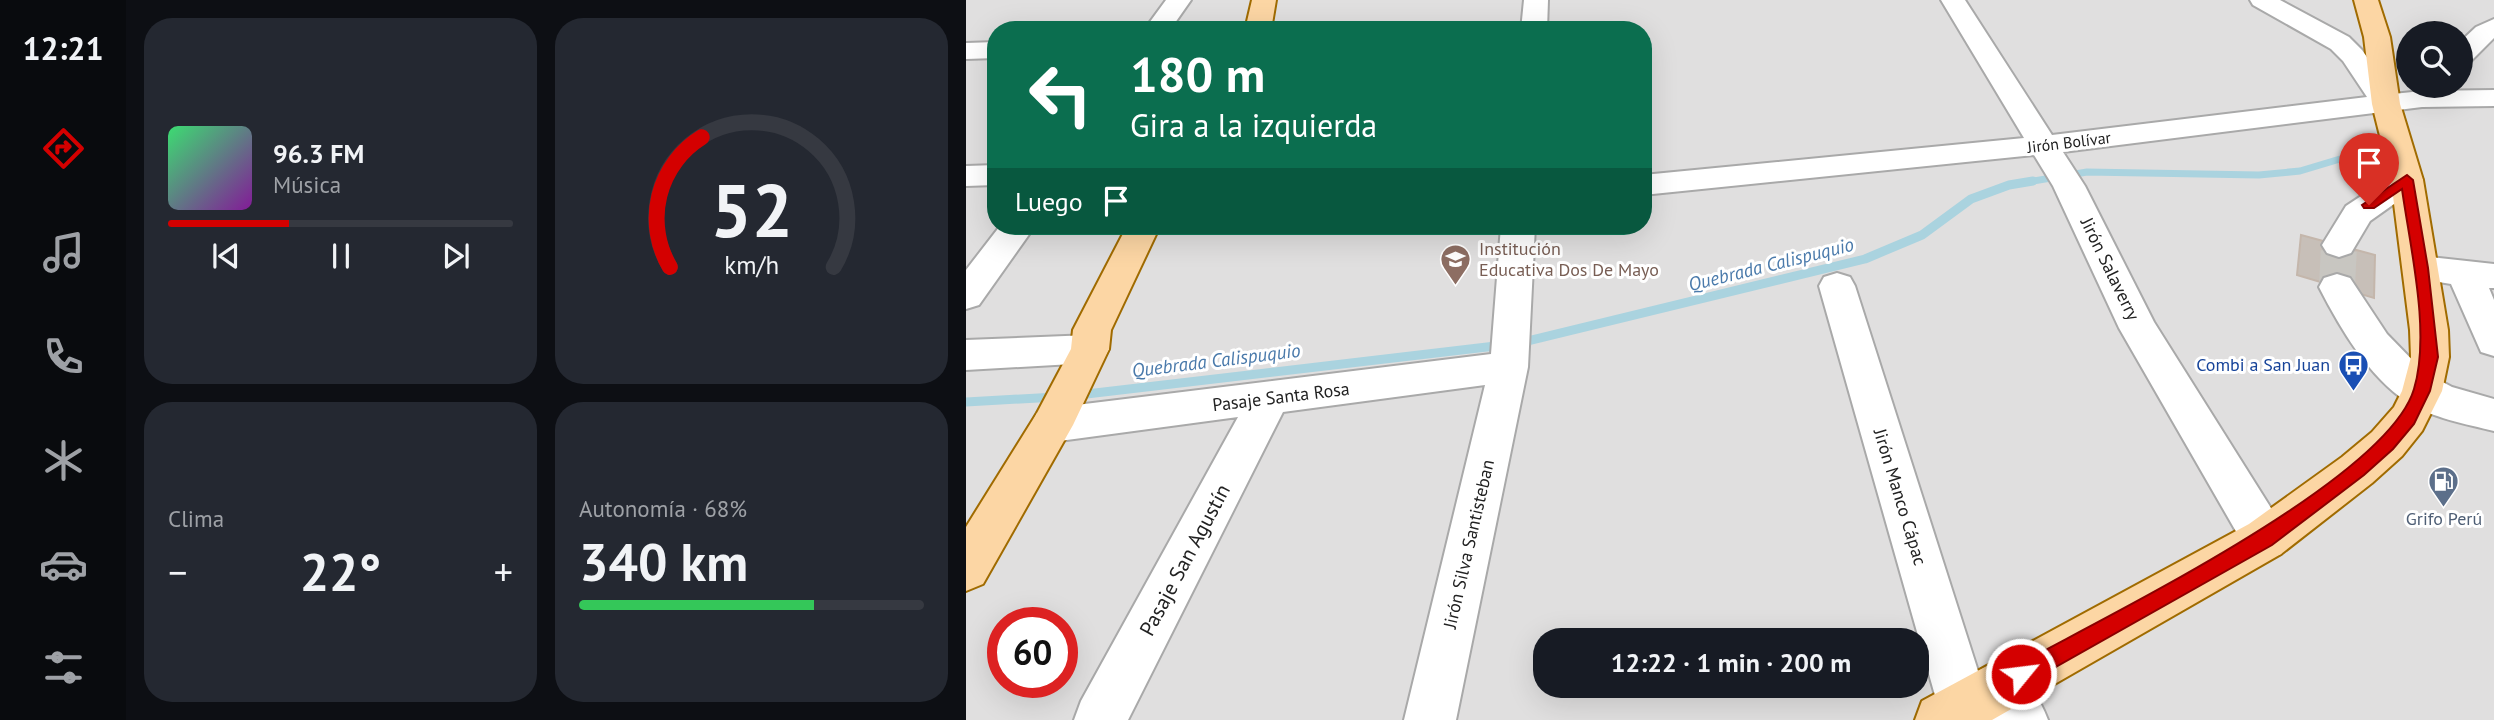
<!DOCTYPE html>
<html lang="es">
<meta charset="utf-8">
<style>
:root{--surface:#171b24;--page:#242831;--text:#f1f3f6;--muted:#9ea1a6;--line:#363941;--accent:#d40000}
body{margin:0;font-family:"PT Sans",sans-serif;background:var(--page);color:var(--text);height:100vh;display:flex;flex-direction:column;font-size:26px;white-space:nowrap}
*{box-sizing:border-box;margin:0}
p{font-size:23px;color:var(--muted)}
.icon{flex:none;width:38px;height:38px;fill:none;stroke:currentColor;stroke-width:2;stroke-linecap:round;stroke-linejoin:round}
.map{position:relative;flex:1;overflow:hidden}
.panel{display:flex;flex-direction:column;gap:18px;padding:18px;background:#0d0f14;width:840px}
.panel>*{flex:none}
.hud{position:absolute;left:21px;top:21px;width:665px;height:214px;border-radius:28px;box-shadow:0 7px 28px #0002;background:#0b6e4f;color:#fff;overflow:hidden}
.buttons{position:absolute;left:1430px;top:21px;display:grid;gap:14px}
.buttons a{display:grid;place-items:center;width:77px;height:77px;border-radius:50%;background:var(--surface);box-shadow:0 7px 28px #0002;font-size:35px}
.speed{position:absolute;left:21px;top:607px;display:flex;gap:14px;font-size:35px;font-weight:700;text-align:center}
.speed>*{display:grid;place-content:center;width:91px;height:91px;border-radius:50%;background:var(--surface);box-shadow:0 7px 28px #0002;line-height:1}
.speed .limit{border:10px solid #d22;background:#fff;color:#111}
.pin{position:absolute;display:grid;place-items:center;width:60px;height:60px;color:#fff;margin:-72px -30px;border-radius:50% 50% 50% 0;rotate:-45deg;box-shadow:0 0 7px #0007}
.pin .icon{rotate:45deg}
.me{position:absolute;width:77px;margin:-38px;rotate:61deg;stroke-linejoin:round;filter:drop-shadow(0 0 5px #0008)}
.turn{display:flex;align-items:center;gap:24px;height:147px;padding:0 28px;font-size:32px}
.turn .icon{width:91px;height:91px;stroke-width:2.5}
.turn b{display:block;font-size:49px;line-height:60px}
.then{display:flex;align-items:center;height:66px;padding:0 28px;background:#0003;gap:14px;font-size:26px}
.big{font-size:52px;font-weight:700;line-height:1.1}
.panel .widget{flex:1;display:flex;flex-direction:column;justify-content:center;gap:10px;min-width:0;padding:0 24px;border-radius:28px;background:var(--page)}
.panel .dial{align-items:center;gap:0}
.dial svg{height:182px;overflow:visible;fill:none;stroke:var(--line);stroke-width:7;stroke-linecap:round;text-anchor:middle}
.dial text{fill:var(--text);stroke:none}
.song{display:flex;align-items:center;gap:21px}
.cover{width:84px;height:84px;border-radius:10px;background:linear-gradient(135deg,hsl(140 70% 55%),hsl(290 70% 35%))}
.played{height:7px;border-radius:4px;background:linear-gradient(90deg,var(--accent) 35%,var(--line) 35%)}
.keys{display:flex;justify-content:space-around;direction:ltr}
.heat{display:flex;justify-content:space-between;align-items:center;font-size:38px;direction:ltr}
.charge{height:10px;border-radius:5px;background:linear-gradient(90deg,#34c759 68%,var(--line) 0)}
.panel .tiles{flex:1;display:grid;gap:18px;grid-template-columns:repeat(2,1fr)}
.trip{position:absolute;left:567px;top:628px;width:396px;height:70px;border-radius:28px;background:var(--surface);box-shadow:0 7px 28px #0002;font-weight:700;line-height:70px;text-align:center}
main{display:flex;flex:1;min-height:0}
.tab-bar{display:flex;flex-direction:column;width:126px;justify-content:space-around;align-items:center;background:#090b0e;color:var(--muted)}
.tab-bar .icon{width:49px;height:49px}
.tab-bar .active{color:var(--accent)}
.tab-bar b{font-size:32px;color:var(--text)}
.map>svg:first-child{display:block}
.residential{fill:#e0dfdf;fill-rule:evenodd}
.lines{fill:none;stroke-linecap:round;stroke-linejoin:round}
.stream-far1{stroke:#aad3df;stroke-width:7}
.stream{stroke:#aad3df;stroke-width:9}
.building{fill:#c7bfb8;stroke:#c4b6ab;stroke-width:2}
.minor-tunnel{stroke:#c8c6c1;stroke-width:36;stroke-dasharray:36 18;stroke-linecap:butt}
.minor-casing{stroke:#a9a9a9;stroke-width:4}
.major-casing{stroke:#a06b00;stroke-width:4}
.minor{fill:#fff;fill-rule:evenodd}
.major{fill:#fcd6a4;fill-rule:evenodd}
.route{fill:#d40000;stroke:#8a0000;stroke-width:2}
.labels{text-anchor:middle;stroke-width:6;stroke-linejoin:round;paint-order:stroke}
.far-street-label{font-size:16px;fill:#222;stroke:#fff}
.education-label{font-size:18px;fill:#785e54;stroke:#fff;text-anchor:start}
.street-label{font-size:18px;fill:#222;stroke:#fff}
.transit-label{font-size:18px;fill:#164399;stroke:#fff;text-anchor:end}
.service-label{font-size:18px;fill:#4e5e75;stroke:#fff}
.water-label{font-size:19px;font-style:italic;fill:#4a7aab;stroke:#fff}
.near-street-label{font-size:21px;fill:#222;stroke:#fff}
</style>
<main>
<nav class="tab-bar">
<b>12:21</b>
<svg class="icon active" aria-label="directions" viewBox="0 0 24 24"><path d="M12 3l9 9-9 9-9-9zM9 14v-3h6M13 9l2 2-2 2"/></svg>
<svg class="icon" aria-label="music" viewBox="0 0 24 24"><path d="M9 18V5l10-2v13"/><circle cx="6" cy="18" r="3"/><circle cx="16" cy="16" r="3"/></svg>
<svg class="icon" aria-label="phone" viewBox="0 0 24 24"><path d="M5 4h4l2 5-3 2q2 4 5 5l2-3 5 2v4C11 20 4 13 5 4z"/></svg>
<svg class="icon" aria-label="climate" viewBox="0 0 24 24"><path d="M12 3v18M4 7l16 10M4 17L20 7"/></svg>
<svg class="icon" aria-label="car" viewBox="0 0 24 24"><path d="M5 17H2v-5l4-1 3-4h7l3 4 3 1v5h-3M9 17h6M6 11h13"/><circle cx="7" cy="17" r="2"/><circle cx="17" cy="17" r="2"/></svg>
<svg class="icon" aria-label="filters" viewBox="0 0 24 24"><path d="M4 7h16M4 17h16"/><circle cx="9" cy="7" r="2"/><circle cx="15" cy="17" r="2"/></svg>
</nav>
<section class="panel">
<div class="tiles">
<div class="widget">
<div class="song"><i class="cover"></i><div><b>96.3 FM</b><p>Música</p></div></div>
<div class="played"></div>
<div class="keys"><svg class="icon" aria-label="previous" viewBox="0 0 24 24"><path d="M18 5L8 12l10 7zM5 5v14"/></svg><svg class="icon" aria-label="pause" viewBox="0 0 24 24"><path d="M8 5v14M16 5v14"/></svg><svg class="icon" aria-label="next" viewBox="0 0 24 24"><path d="M6 5l10 7-10 7zM19 5v14"/></svg></div>
</div>
<div class="widget dial"><svg viewBox="0 0 100 80">
<path d="M14 69A42 42 0 1 1 86 69"/>
<path d="M14 69A42 42 0 0 1 28 12" stroke="#d40000"/>
<text x="50" y="56" font-size="32" font-weight="700">52</text>
<text x="50" y="72" font-size="11">km/h</text>
</svg></div>
<div class="widget"><p>Clima</p>
<div class="heat"><a>−</a><b class="big">22°</b><a>+</a></div>
</div>
<div class="widget"><p>Autonomía · 68%</p><b class="big">340 km</b><div class="charge"></div></div>
</div>
</section>
<div class="map">
<svg width="1528" height="720" viewBox="0 0 1528 720">
<rect width="100%" height="100%" fill="#f2efe9"/>
<path class="residential" d="M0 0H1528V720H0ZM30 30H677V226H30ZM1442 33H1494V86H1442ZM37 623H96V682H37ZM579 640H950V686H579Z"/>
<g class="lines">
<path class="stream-far1" d="M1056 183 1121 172 1293 175 1334 171 1394 153"/>
<path class="stream" d="M553 343 899 259 956 235 1005 199 1043 185 1067 181
M112 395 538 345
M0 402 90 397"/>
</g>
<path class="building" d="M1335 235 1409 255 1408 298 1331 275Z"/>
<g class="lines">
<path class="minor-tunnel" d="M1371 287 1373 245"/>
<defs>
<path id="minor" d="M200 0H225L204 30H178Z
M558 0H582L581 30H555Z
M975 0H999L1086 135 1401 97 1377 61 1365 49 1287 5 1284 0H1314L1383 37 1396 50 1427 94 1456 91 1528 90V106L1456 107 1097 152 1119 186 1188 322 1315 524 1322 539 1315 554 1299 560 1283 554 1153 328 1087 186 1068 155 677 195V175L1058 138Z
M1528 19V38L1503 63 1494 65V42L1510 27Z
M30 42V58L0 59V43Z
M30 165V185L0 186V166Z
M1441 170 1452 173 1457 180 1452 187 1404 221 1385 253 1373 257 1361 253 1356 245 1380 206 1430 173Z
M34 226H69L13 305 0 309V270Z
M535 226H569L562 367 490 720H438L519 385 317 412 162 720H108L115 701 272 417 86 442 71 437 65 425 71 413 86 408 525 354Z
M1455 256 1528 264V288H1523L1528 300V356L1515 352 1485 284 1443 277 1438 268 1443 259Z
M871 273 884 277 889 286 1012 671 1031 662C1057 673 1072 694 1082 720H976L853 286 858 277Z
M1371 274 1384 278 1421 334 1458 372 1486 387 1528 399V431C1500 424 1466 418 1441 402 1402 376 1374 328 1353 287L1358 278Z
M124 335 137 339 143 349 137 359 124 363 0 370V340Z"/>
<path id="major" d="M286 0H310L305 30H279Z
M1388 0H1412L1424 37 1434 104 1457 180 1482 330 1483 357 1476 391 1456 431 1436 456 1406 483 1315 554 1026 720H949L956 701 1283 524 1376 457 1406 432 1428 407 1436 391 1445 357 1444 330 1425 180 1406 104 1398 37Z
M161 226H194L145 330 143 349 107 425 17 584 0 591V527L71 413 105 349 107 330Z"/>
</defs>
<use href="#minor" class="minor-casing"/>
<use href="#major" class="major-casing"/>
<use href="#minor" class="minor"/>
<use href="#major" class="major"/>
</g>
<path class="route" d="M1441 175 1447 180 1462 268 1472 357 1464 391 1448 424 1427 449 1398 475 1306 545 1063 682 1055 685 1048 682 1045 674 1048 667C1136 618 1421 481 1448 389 1465 333 1444 247 1436 189L1408 208H1398L1396 205Z"/>
<defs>
<symbol id="school-pin" viewBox="-11 -11 22 30"><path d="M0 17L-7.5 6A9.5 9.5 0 1 1 7.5 6Z" fill="#8d6e63" stroke="#fff"/><path d="M0-5L7-2L0 1L-7-2ZM-4 1L0 2.5L4 1V4Q0 6-4 4Z" fill="#fff"/></symbol>
<symbol id="bus-pin" viewBox="-11 -11 22 30"><path d="M0 17L-7.5 6A9.5 9.5 0 1 1 7.5 6Z" fill="#1a4fb4" stroke="#fff"/><path d="M-5-6H5V4H4V6H2V4H-2V6H-4V4H-5ZM-3.5-4V0h7V-4ZM-3.5 1.2v1.5H-2V1.2ZM2 1.2v1.5H3.5V1.2Z" fill="#fff"/></symbol>
<symbol id="fuel-pin" viewBox="-11 -11 22 30"><path d="M0 17L-7.5 6A9.5 9.5 0 1 1 7.5 6Z" fill="#5c6f8a" stroke="#fff"/><path d="M-5.5-6h7V0h2V4h1.3V-2.5L3-4.5l.8-.8L6-3V5H2.5V1h-1V6h-7ZM-4.2-4.7v3.2H.2V-4.7Z" fill="#fff"/></symbol>
</defs>
<g fill-rule="evenodd">
<use href="#school-pin" x="472" y="242" width="35" height="47"/>
<use href="#bus-pin" x="1370" y="348" width="35" height="47"/>
<use href="#fuel-pin" x="1460" y="464" width="35" height="47"/>
</g>
<g class="labels">
<g class="far-street-label">
<text transform="translate(1103 142) rotate(-7)" y="6">Jirón Bolívar</text>
</g>
<g class="education-label">
<text x="513" y="255">Institución<tspan x="513" dy="21">Educativa Dos De Mayo</tspan></text>
</g>
<g class="street-label">
<text transform="translate(1144 269) rotate(64)" y="6">Jirón Salaverry</text>
<text transform="translate(315 397) rotate(-7)" y="6">Pasaje Santa Rosa</text>
<text transform="translate(934 497) rotate(73)" y="6">Jirón Manco Cápac</text>
<text transform="translate(503 544) rotate(-77)" y="6">Jirón Silva Santisteban</text>
</g>
<g class="transit-label">
<text x="1364" y="371">Combi a San Juan</text>
</g>
<g class="service-label">
<text x="1478" y="525">Grifo Perú</text>
</g>
<g class="water-label">
<text transform="translate(805 264) rotate(-14)" y="7">Quebrada Calispuquio</text>
<text transform="translate(250 360) rotate(-7)" y="7">Quebrada Calispuquio</text>
</g>
<g class="near-street-label">
<text transform="translate(219 560) rotate(-62)" y="7">Pasaje San Agustín</text>
</g>
</g>
</svg>
<div class="buttons">
<a><svg class="icon" aria-label="search" viewBox="0 0 24 24"><circle cx="10" cy="10" r="6"/><path d="M15 15l6 6"/></svg></a>
</div>
<div class="speed"><div class="limit">60</div></div>
<div class="pin" style="left:1403px;top:205px;background:#d93025"><svg class="icon" aria-label="arrive" viewBox="0 0 24 24"><path d="M6 21V4h12l-3 4 3 4H6"/></svg></div>
<svg class="me" style="left:1055px;top:674px" viewBox="-20 -20 40 40"><circle r="17" fill="#d40000" stroke="#fff" stroke-width="3"/><path d="M0-11L8 9 0 5-8 9z" fill="#fff"/></svg>
<div class="trip">12:22 · 1 min · 200 m</div>
<div class="hud">
<div class="turn"><svg class="icon" aria-label="left" viewBox="0 0 24 24"><path d="M17 20v-9H6M10 6l-5 5 5 5"/></svg><div><b>180 m</b>Gira a la izquierda</div></div>
<div class="then">Luego<svg class="icon" aria-label="arrive" viewBox="0 0 24 24"><path d="M6 21V4h12l-3 4 3 4H6"/></svg></div>
</div>
</div>
</main>
